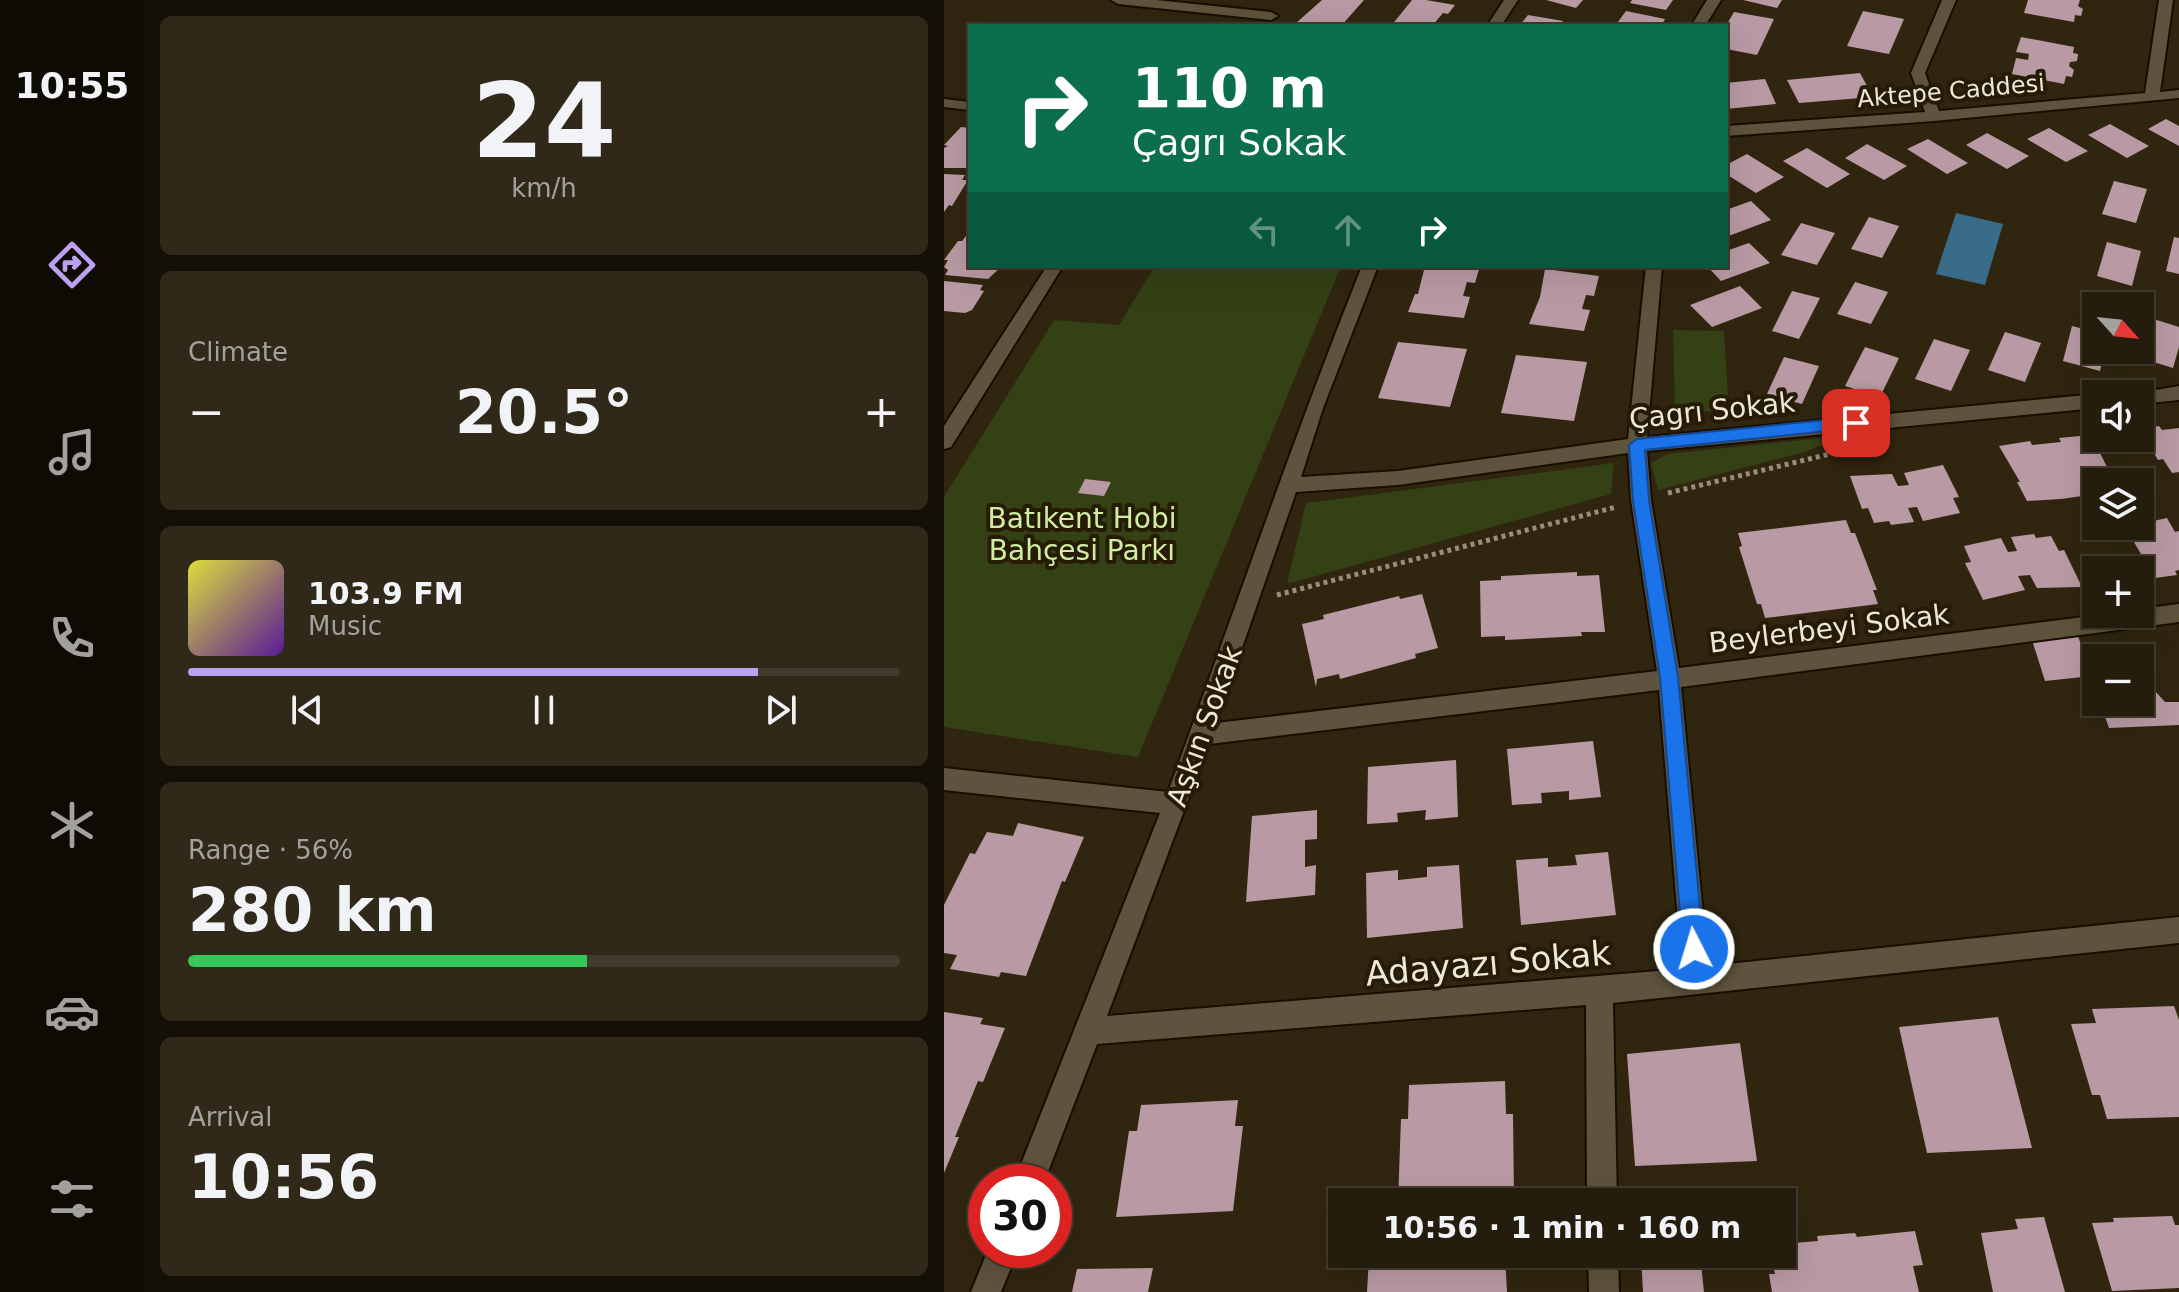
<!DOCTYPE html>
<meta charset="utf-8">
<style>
:root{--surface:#241c0c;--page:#30291a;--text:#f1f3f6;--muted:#a3a19d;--line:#413a2d;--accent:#bca0f2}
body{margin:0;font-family:"DejaVu Sans",sans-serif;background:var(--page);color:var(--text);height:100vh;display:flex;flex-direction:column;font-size:30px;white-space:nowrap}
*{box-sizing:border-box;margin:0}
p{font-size:26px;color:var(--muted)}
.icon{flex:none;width:44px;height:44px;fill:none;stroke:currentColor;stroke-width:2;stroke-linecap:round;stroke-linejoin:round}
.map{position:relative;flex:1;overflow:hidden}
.details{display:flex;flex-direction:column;gap:16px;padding:16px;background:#140f07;width:800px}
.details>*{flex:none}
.top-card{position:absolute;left:24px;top:24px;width:760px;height:244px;border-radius:0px;box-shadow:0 8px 32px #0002,0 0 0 2px var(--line);background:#0b6e4f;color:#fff;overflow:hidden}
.needle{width:52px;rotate:117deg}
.buttons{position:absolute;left:1138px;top:292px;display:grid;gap:16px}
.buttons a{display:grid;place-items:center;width:72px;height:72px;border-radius:0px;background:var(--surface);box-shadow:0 8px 32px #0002,0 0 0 2px var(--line);font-size:40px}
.speed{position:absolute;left:24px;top:1164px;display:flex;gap:16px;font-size:40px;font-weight:700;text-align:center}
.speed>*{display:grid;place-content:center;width:104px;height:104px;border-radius:50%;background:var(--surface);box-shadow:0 8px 32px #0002,0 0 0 2px var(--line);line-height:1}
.speed .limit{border:12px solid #d22;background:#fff;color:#111}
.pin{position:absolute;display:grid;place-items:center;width:68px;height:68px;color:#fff;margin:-34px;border-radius:16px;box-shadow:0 4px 12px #0006}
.me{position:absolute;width:88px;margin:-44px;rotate:355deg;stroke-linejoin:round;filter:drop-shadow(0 0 6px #0008)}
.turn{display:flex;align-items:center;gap:28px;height:168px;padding:0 32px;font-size:36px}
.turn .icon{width:104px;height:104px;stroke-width:2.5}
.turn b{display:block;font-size:56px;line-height:68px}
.lanes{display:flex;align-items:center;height:76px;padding:0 32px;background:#0003;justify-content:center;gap:40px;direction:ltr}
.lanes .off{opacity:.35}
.big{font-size:60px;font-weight:800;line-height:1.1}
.details .widget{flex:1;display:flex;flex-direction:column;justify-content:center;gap:12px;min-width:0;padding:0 28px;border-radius:12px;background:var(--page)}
.details .dial{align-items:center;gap:0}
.dial b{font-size:104px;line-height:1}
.song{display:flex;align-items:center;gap:24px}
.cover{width:96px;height:96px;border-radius:12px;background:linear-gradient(135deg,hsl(60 70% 55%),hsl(270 70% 35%))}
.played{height:8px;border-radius:4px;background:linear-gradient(90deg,var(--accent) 80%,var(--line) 80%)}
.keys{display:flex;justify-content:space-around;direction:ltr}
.heat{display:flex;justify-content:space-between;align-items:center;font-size:44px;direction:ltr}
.charge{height:12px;border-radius:6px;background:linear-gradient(90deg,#34c759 56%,var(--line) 0)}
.trip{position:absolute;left:384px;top:1188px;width:468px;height:80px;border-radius:0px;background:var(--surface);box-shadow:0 8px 32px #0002,0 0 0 2px var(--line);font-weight:800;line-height:80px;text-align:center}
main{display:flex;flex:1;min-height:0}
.tab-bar{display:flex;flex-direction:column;width:144px;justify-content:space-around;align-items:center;background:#0e0b05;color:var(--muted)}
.tab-bar .icon{width:56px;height:56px}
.tab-bar .active{color:var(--accent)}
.tab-bar b{font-size:36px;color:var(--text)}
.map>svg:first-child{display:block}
.green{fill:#334115}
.water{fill:#386c89}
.building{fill:#b99aa4}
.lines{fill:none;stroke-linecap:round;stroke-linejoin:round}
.minor-casing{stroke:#180e00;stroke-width:4}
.path{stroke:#978f7e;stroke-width:5;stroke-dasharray:4 4;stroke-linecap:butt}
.minor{fill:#5e533c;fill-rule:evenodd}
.route{fill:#1a73e8;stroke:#114b97;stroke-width:2}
.labels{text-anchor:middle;stroke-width:8;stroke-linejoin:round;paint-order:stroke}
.far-street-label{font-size:24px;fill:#eee7da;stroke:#261c06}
.street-label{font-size:28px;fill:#eee7da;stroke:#261c06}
.park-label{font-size:28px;fill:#d1eda1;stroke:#261c06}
.near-street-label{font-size:34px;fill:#eee7da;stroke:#261c06}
</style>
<main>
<nav class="tab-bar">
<b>10:55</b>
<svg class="icon active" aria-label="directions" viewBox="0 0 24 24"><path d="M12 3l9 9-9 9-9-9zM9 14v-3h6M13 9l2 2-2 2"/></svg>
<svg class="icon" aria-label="music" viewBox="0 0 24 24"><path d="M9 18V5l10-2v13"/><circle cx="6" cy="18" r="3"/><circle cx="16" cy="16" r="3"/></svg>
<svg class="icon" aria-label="phone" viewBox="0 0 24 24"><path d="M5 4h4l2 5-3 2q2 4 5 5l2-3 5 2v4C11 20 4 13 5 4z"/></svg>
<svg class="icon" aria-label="climate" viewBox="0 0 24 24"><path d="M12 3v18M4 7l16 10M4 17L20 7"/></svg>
<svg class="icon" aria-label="car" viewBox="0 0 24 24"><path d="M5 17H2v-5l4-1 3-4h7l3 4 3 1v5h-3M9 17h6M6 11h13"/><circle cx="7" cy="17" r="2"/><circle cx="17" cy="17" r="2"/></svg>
<svg class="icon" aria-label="filters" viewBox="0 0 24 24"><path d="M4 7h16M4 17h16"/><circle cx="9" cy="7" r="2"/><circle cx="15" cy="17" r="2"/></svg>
</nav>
<section class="details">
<div class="widget dial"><b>24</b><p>km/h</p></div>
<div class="widget"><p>Climate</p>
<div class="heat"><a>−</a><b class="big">20.5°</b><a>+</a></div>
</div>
<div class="widget">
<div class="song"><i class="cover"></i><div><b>103.9 FM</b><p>Music</p></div></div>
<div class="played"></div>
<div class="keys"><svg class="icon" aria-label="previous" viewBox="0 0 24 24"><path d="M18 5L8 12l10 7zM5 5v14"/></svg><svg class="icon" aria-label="pause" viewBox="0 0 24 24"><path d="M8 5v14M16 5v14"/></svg><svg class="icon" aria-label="next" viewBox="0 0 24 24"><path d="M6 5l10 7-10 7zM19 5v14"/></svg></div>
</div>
<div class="widget"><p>Range · 56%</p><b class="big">280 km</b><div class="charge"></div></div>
<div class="widget"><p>Arrival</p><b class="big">10:56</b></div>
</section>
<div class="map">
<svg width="1235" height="1292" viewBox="0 0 1235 1292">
<rect width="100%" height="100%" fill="#302610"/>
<path class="green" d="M211 266H397L194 757 0 727V497L110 320 175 325Z
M729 330 780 331 785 412 731 410Z
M877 438 878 445 860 452 714 490 707 463 723 454Z
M670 463 667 494 343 584 362 503Z"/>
<path class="water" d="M1012 213 1059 224 1041 285 992 274Z"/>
<path class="building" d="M378 0H420L397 26 351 24Z
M468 0H482L511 5 504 14 499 13 488 26H447Z
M602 0H639L632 8Z
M688 0H729L722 10 686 3Z
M799 0H838L833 8Z
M1084 0H1136L1134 6 1139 9 1137 16 1131 15 1130 22 1080 13Z
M682 11 721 19 717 26H671Z
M919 11 960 19 945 54 903 46Z
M790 12 830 19 813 55 782 49V26Z
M584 15 619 21 615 26H575Z
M1077 37 1130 47 1129 53 1134 54 1133 61 1126 62 1125 66 1130 70 1128 77 1122 76 1120 84 1068 74 1072 58 1084 60 1085 54 1072 52Z
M916 73 929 97 855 103 843 80Z
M821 79 832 104 782 109V83Z
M1222 119 1235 126V146L1204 129Z
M1166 124 1205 146 1183 158 1144 135Z
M17 127 26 128V168H0V148L4 146 0 145Z
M1105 128 1144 151 1122 162 1083 139Z
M1043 133 1085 156 1063 169 1022 145Z
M984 139 1024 163 1003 174 963 149Z
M923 144 963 166 940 180 901 158Z
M863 148 906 174 883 188 839 161Z
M803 154 840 177 812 193 782 174V165Z
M0 174 21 175 18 180H24L8 206 5 205 0 212Z
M1170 181 1203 189 1192 223 1158 214Z
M807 201 827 220 782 237V210Z
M925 217 955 226 938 258 907 249Z
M857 223 891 233 873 265 837 255Z
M26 231V266H58L44 279 1 275 4 270 0 267 4 260H0L14 241H18Z
M1230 237 1235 238V274L1222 271Z
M1163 242 1197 251 1188 286 1153 276Z
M805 243 826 263 777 281 763 266H782V251Z
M481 266H536L531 283 523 282 519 296 526 297 520 318 464 312 471 294H474Z
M601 269 655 276 650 296 642 295 638 309 646 310 640 331 585 324 596 297Z
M0 281 39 285 36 290 40 291 28 310 21 313 0 311Z
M911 282 944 292 927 324 893 314Z
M796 286 818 308 768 327 746 305Z
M848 291 876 298 855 339 828 331Z
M1200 316 1235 327V347L1229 368 1187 355 1189 350H1196V328Z
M1128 326 1152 332V350H1161L1156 371 1119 361Z
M1061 332 1097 343 1081 382 1044 370Z
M990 339 1026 350 1007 391 971 379Z
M454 342 523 349 506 407 434 398Z
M921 347 955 358 936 397 901 386Z
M572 355 643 362 630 421 557 413Z
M840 357 875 366 858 404 823 394Z
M1215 426 1218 430 1235 428V472L1228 473 1219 459 1214 460 1196 429Z
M1147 435 1165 471H1168L1174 482H1152V494L1117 499 1083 501 1073 482H1076L1055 446 1086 441 1088 445 1117 442 1115 438Z
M999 465 1015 497 1009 498 1016 513 979 521 973 507 964 508 970 522 947 525 945 521 930 523 924 508 918 509 906 476 948 474 954 486 965 485 960 473Z
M141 479 167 482 160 496 134 493Z
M1223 518 1231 532 1235 531V570L1231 571 1233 575 1211 578 1190 542 1195 541 1187 526Z
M902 520 907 533H911L933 590H929L934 604 821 618 817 604H813L795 547 798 546 794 533Z
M1090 534 1092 538 1107 536 1115 551 1120 550 1138 587 1093 588 1086 575 1074 576 1081 590 1039 600 1021 563 1027 562 1020 546 1057 538 1064 552 1073 551 1067 537Z
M633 572V576L655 575 661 632H637L638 636 561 640V636L537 637 536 581 557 580V576Z
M478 594 494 648 471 654 472 658 396 679 395 674 373 679 372 687 358 624 380 619 379 615 455 596 456 599Z
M1134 636 1148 676 1101 681 1088 640Z
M1196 692H1212L1221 702H1235V725L1165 728 1156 702H1196Z
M649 741 657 797 625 800V791L597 793 598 803 568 805 563 749Z
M512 760 514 817 481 820 482 810 453 813 454 822 423 824 424 767Z
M373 810V839L361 840V867L372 865 371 895 302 902 308 816Z
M74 823 140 837 121 882 118 881 82 976 57 972 55 977 6 969 13 955 0 953V905L26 853 31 854 43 832 69 836Z
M664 852 672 915 577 925 572 860 604 858V867L633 865 631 855Z
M515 865 519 928 423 938 422 873 454 870V880L483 877V867Z
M1230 1006 1235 1020V1117L1163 1119 1156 1095H1148L1127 1024 1152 1023 1148 1009Z
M0 1012 39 1018 36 1024 61 1028 39 1082 34 1081 11 1137H15L0 1173Z
M1054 1017 1088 1148 983 1153 955 1027Z
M796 1043 813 1161 691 1166 683 1054Z
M561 1081 562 1114H569L570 1198 454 1202 457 1119H464L465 1085Z
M294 1100 291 1126H299L289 1211 172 1217 185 1131H193L197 1105Z
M1228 1216 1231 1225H1235V1288L1168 1291 1148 1223 1170 1222 1169 1218Z
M1100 1217 1121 1292H1049L1037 1233 1074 1229 1071 1219Z
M971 1231 979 1265 969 1266 975 1292H828L825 1274H831L827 1254H838V1244L874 1241 873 1236 911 1233 913 1237Z
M522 1254H561L563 1292H423L425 1258 465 1255 464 1268 522 1264Z
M697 1254H756L760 1292H699Z
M209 1268 204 1292H128L133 1269Z"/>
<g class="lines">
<defs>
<path id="minor" d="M167 0H212L327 12 334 16 327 20 174 4Z
M560 0H574L557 26H543Z
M763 0H777L761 26H747Z
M998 0H1012L981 73 995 111 1201 93 1215 0H1229L1216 92 1235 90V98L990 121 782 136V126L981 112 967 73Z
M0 99 26 102V110L0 107Z
M103 266H119L7 447 0 449V426Z
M418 266H434L379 408 357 477 454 471 684 439 702 266H718L703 437 1152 394V408L703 451 707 500 735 668 1163 614H1196V609L1235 604V622L737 687 764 966 1235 917V943L669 1003 673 1202H643L642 1005 153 1044 100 1182H70L216 813 0 790V768L224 792C289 616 348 441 418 266ZM684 453 687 500 713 671 272 723 352 492 454 485ZM715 690 738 969 163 1016 265 744Z
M1235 386V400L1196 404V394H1188Z
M44 1250H74L57 1292H27Z
M644 1254H674L675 1292H645Z"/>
</defs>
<use href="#minor" class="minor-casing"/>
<path class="path" d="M724 493 886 454
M333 595 672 507"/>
<use href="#minor" class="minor"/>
</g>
<path class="route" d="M912 417 920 423 912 428 701 450 705 500 734 677 760 949 757 957 750 960 742 957 739 949 716 677 689 500 685 445 693 439Z"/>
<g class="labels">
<g class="far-street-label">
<text transform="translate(1007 91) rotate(-5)" y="8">Aktepe Caddesi</text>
</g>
<g class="street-label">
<text transform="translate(768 410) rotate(-6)" y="10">Çagrı Sokak</text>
<text transform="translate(885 628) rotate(-7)" y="10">Beylerbeyi Sokak</text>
<text transform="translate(260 726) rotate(-70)" y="10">Aşkın Sokak</text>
</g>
<g class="park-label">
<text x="138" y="528">Batıkent Hobi<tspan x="138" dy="32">Bahçesi Parkı</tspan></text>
</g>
<g class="near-street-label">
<text transform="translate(544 963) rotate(-5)" y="12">Adayazı Sokak</text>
</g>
</g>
</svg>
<div class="buttons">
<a><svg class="needle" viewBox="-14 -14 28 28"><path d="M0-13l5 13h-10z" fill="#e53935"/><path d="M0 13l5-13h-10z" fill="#a3a19d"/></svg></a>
<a><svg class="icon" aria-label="sound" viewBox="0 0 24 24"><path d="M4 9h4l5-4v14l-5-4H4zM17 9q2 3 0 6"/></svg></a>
<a><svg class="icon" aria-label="layers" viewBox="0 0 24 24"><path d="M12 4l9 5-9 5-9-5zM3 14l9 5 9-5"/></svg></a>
<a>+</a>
<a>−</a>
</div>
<div class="speed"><div class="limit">30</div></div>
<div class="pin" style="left:912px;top:423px;background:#d93025"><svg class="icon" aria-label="arrive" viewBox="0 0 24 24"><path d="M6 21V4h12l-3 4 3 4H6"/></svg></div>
<svg class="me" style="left:750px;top:949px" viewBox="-20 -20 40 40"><circle r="17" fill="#1a73e8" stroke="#fff" stroke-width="3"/><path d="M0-11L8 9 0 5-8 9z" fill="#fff"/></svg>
<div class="trip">10:56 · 1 min · 160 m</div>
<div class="top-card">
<div class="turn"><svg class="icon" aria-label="right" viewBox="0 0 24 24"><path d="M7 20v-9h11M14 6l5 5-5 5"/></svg><div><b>110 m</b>Çagrı Sokak</div></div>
<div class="lanes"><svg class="icon off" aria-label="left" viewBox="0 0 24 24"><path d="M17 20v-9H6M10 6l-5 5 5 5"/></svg><svg class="icon off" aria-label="ahead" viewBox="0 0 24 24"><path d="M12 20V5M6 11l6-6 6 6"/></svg><svg class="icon" aria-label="right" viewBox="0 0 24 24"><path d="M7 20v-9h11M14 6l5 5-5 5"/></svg></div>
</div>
</div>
</main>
